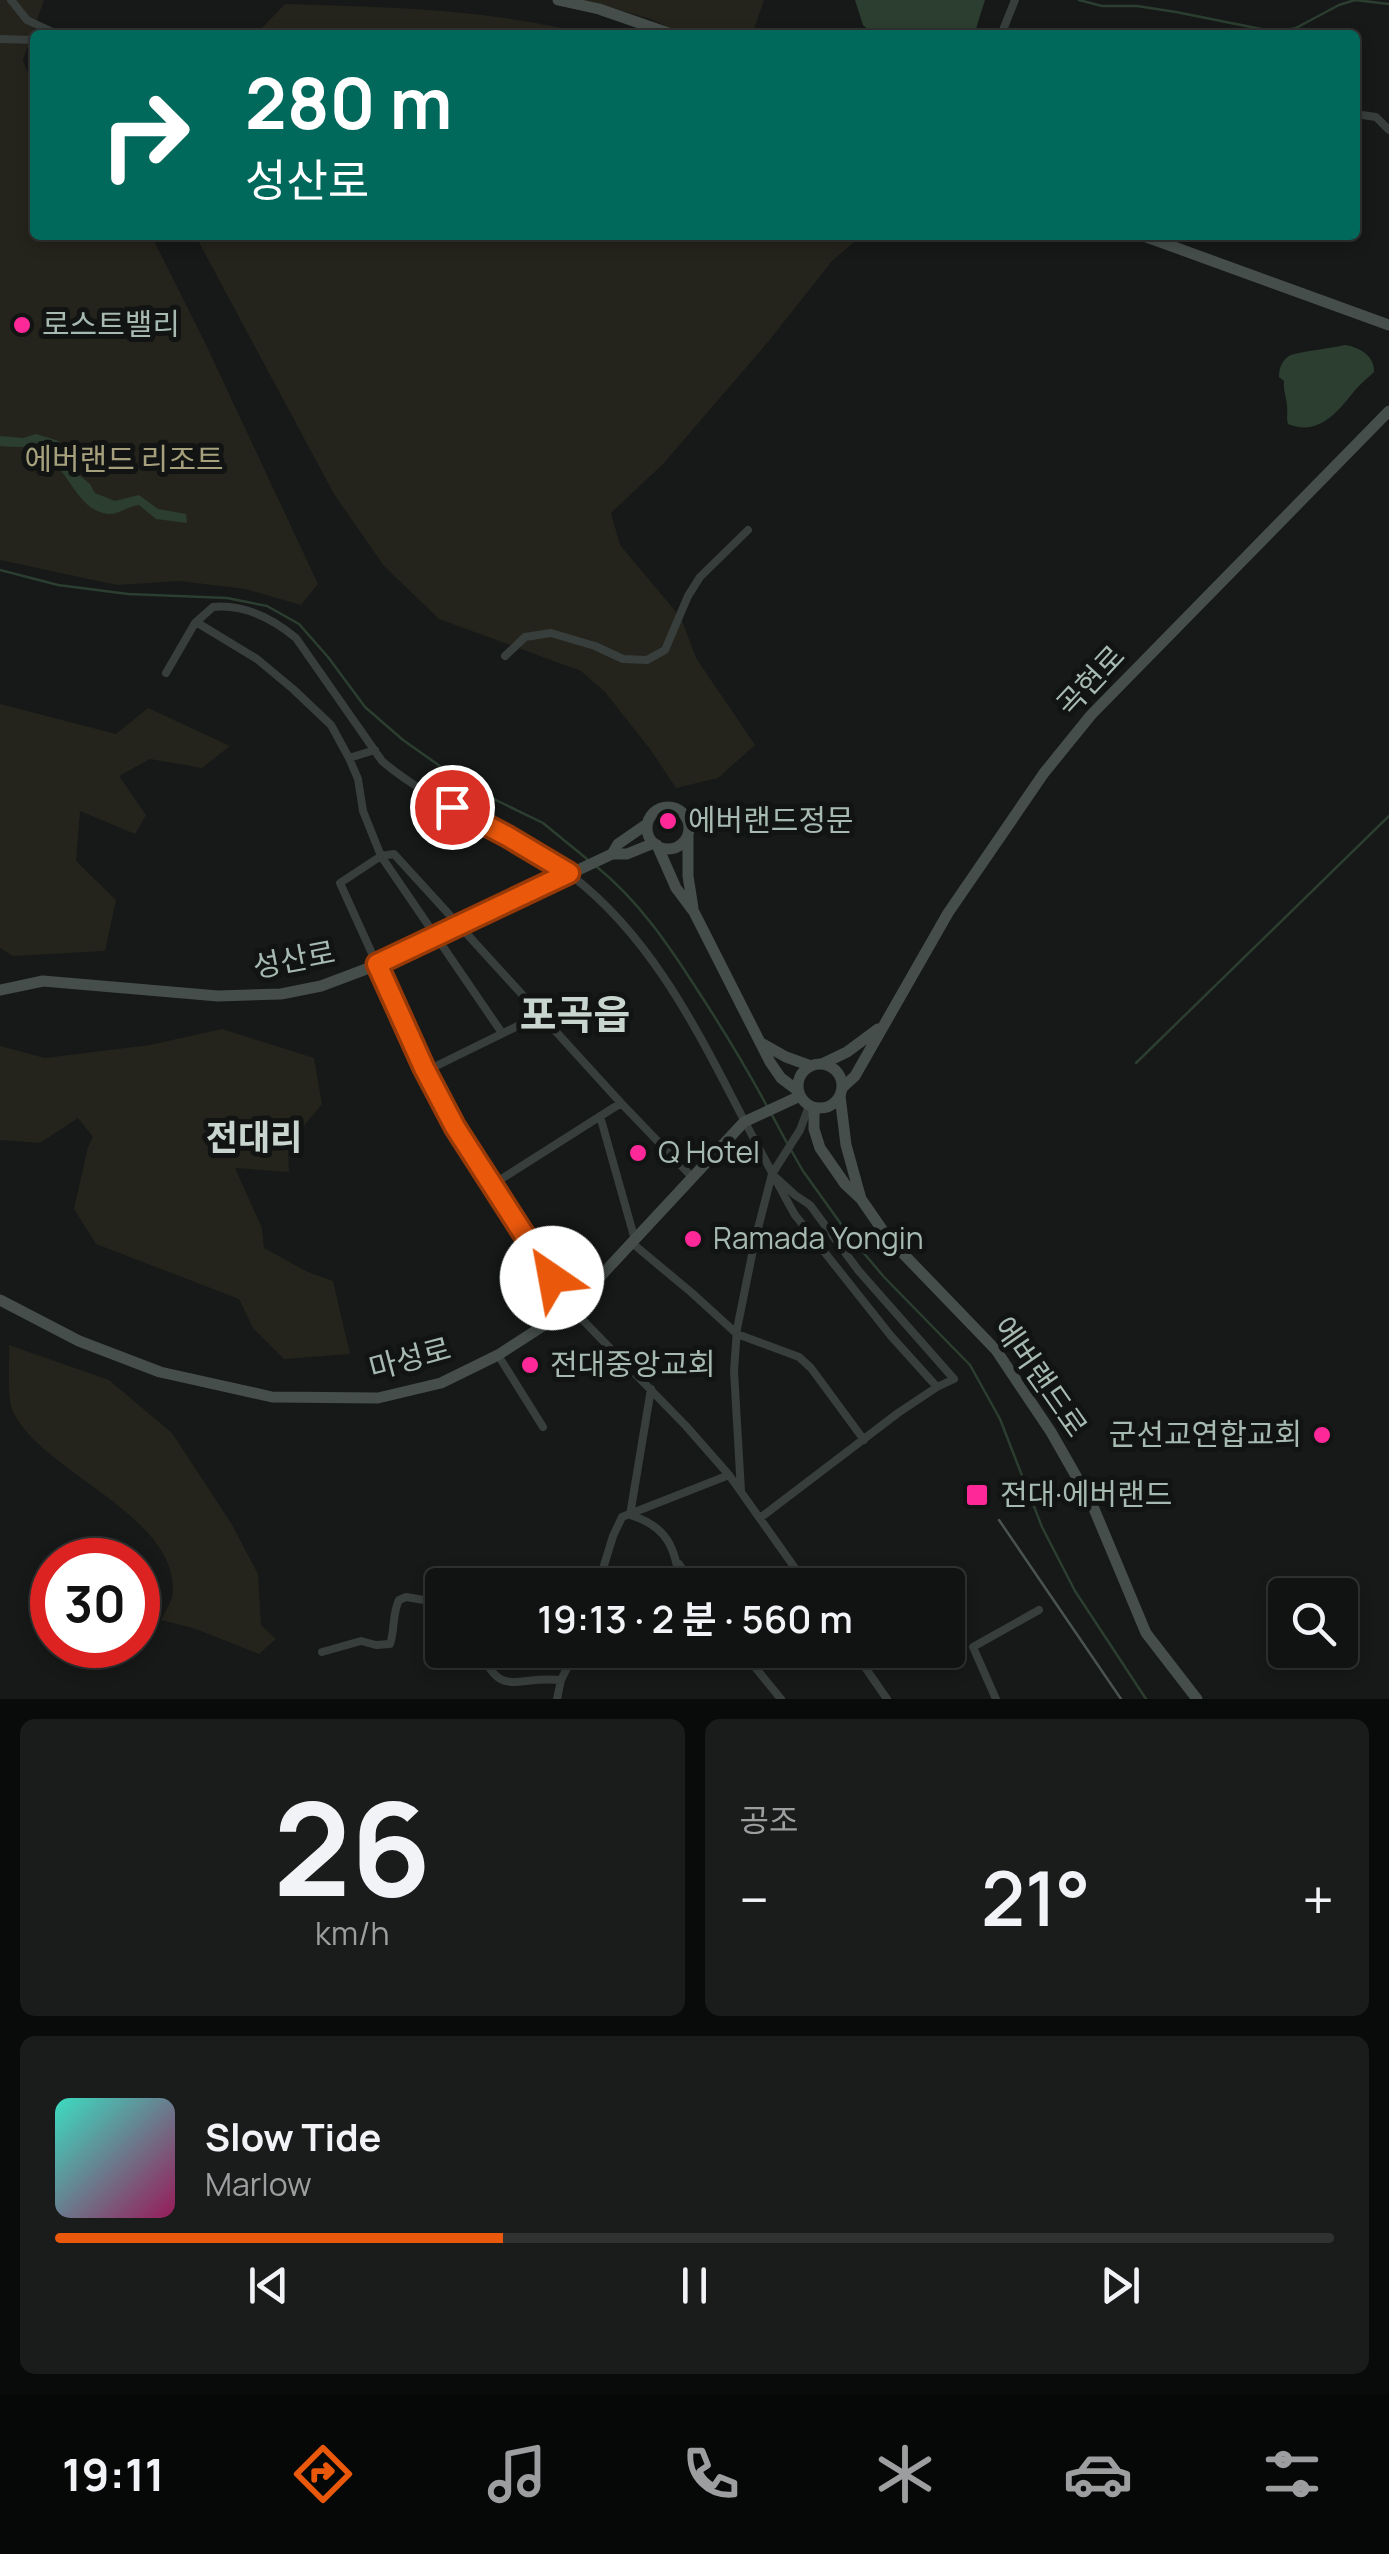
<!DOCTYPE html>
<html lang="ko">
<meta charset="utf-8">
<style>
:root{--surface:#101312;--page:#191c1b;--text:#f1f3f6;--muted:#9c9e9f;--line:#303232;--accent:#ea580c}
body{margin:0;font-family:Manrope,"Noto Sans KR",sans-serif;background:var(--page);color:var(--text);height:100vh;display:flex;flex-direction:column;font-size:38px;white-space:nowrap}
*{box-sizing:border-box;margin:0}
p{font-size:32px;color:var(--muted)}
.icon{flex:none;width:55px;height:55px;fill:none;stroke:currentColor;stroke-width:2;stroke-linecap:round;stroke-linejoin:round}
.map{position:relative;height:1699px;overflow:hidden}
.panel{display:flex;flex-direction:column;gap:20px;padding:20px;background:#090a0a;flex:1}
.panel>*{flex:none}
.top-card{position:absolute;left:30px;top:30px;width:1330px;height:210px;border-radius:10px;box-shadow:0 5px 15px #0003,0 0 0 2px var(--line);background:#00695c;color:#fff;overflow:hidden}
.controls{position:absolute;left:1268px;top:1578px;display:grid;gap:20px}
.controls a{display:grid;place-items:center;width:90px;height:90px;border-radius:10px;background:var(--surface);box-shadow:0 5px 15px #0003,0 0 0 2px var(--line);font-size:50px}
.speed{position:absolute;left:30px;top:1538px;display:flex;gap:20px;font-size:50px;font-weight:700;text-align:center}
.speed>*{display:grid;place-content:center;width:130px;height:130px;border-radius:50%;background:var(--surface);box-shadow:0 5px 15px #0003,0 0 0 2px var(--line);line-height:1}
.speed .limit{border:15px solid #d22;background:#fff;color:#111}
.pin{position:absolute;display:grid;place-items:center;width:85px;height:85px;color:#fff;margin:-42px;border:5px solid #fff;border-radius:50%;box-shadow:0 2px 10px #0007}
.me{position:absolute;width:110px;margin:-55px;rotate:327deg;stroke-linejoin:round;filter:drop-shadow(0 0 8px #0008)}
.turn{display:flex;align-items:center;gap:35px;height:210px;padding:0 50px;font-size:45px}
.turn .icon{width:130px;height:130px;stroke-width:2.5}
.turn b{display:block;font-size:70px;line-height:85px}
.big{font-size:75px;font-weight:600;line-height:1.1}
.panel .widget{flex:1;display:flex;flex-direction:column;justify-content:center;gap:15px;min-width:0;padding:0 35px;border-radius:15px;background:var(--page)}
.panel .dial{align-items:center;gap:0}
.dial b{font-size:130px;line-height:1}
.song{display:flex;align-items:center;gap:30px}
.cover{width:120px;height:120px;border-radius:15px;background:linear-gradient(135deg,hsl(170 70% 55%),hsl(330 70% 35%))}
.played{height:10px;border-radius:5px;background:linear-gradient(90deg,var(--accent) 35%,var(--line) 35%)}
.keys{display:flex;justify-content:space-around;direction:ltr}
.heat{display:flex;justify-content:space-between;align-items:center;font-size:55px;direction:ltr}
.panel .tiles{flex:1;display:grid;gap:20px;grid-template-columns:1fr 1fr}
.widget:last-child{grid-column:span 2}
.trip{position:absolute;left:425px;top:1568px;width:540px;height:100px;border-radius:10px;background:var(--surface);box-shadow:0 5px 15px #0003,0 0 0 2px var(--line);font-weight:600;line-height:100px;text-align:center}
.dock{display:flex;height:160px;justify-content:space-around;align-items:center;background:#060807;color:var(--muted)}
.dock .icon{width:70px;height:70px}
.dock .on{color:var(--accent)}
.dock b{font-size:45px;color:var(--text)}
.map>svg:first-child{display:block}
.green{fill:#24241c}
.water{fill:#2b3e30}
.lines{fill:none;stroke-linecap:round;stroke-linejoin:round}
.stream{stroke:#2b3e30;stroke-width:2.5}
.street{stroke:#373e3c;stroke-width:8}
.secondary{stroke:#454e4a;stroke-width:11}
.tram{stroke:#4a534f;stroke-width:2.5}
.route-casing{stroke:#983908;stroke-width:25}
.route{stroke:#ea580c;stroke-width:18}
.poi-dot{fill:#ff2899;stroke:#111413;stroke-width:4}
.labels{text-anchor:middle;stroke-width:10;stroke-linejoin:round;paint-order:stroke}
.poi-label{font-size:30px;fill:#a7bab1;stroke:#111413;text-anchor:start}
.park-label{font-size:30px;fill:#a6a17c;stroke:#111413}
.street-label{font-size:30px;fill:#a7bab1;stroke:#111413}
.quarter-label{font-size:35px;font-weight:bold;fill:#c9d5cf;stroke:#111413}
.district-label{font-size:40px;font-weight:bold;fill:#c9d5cf;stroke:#111413}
</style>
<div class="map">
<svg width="1389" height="1699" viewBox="0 0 1389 1699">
<rect width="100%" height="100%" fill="#161918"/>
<path class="green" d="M0 0H44L23 60 35 92V235H151L208 349 318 584 301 605 245 589 179 581 117 585 0 560Z
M584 0H764L752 35H686L648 18Z
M285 4C385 7 494 9 591 35H255Z
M195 235H862L832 261 768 342 663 464 611 513 620 545 681 618 696 658 755 745 718 778 676 788 650 749 605 692 581 671 439 619 384 566 334 494Z
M0 704 116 734 148 708 230 746 202 768 150 759 119 776 146 815 135 834 80 811 76 861 116 900 105 951 13 956 0 948Z
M222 1029 314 1058 322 1104 288 1145 289 1172 235 1168 262 1228 264 1248 308 1272 333 1281 350 1354 284 1359 253 1328 239 1299 96 1244 74 1209 88 1147 93 1137 78 1118 40 1143 0 1140V1046L45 1058 150 1045Z
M9 1345 109 1380 172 1433 231 1523 258 1574 261 1625 276 1639 259 1654 193 1628 161 1620C165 1612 172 1601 173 1592 176 1515 47 1475 14 1414 6 1400 10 1363 9 1345Z"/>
<path class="water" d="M855 0H985L974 35H874L863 25Z
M1345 345C1359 347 1375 356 1374 372 1368 378 1361 383 1356 389 1339 410 1320 437 1288 424 1286 417 1288 413 1287 405 1286 396 1283 390 1284 381L1279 377C1279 370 1281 361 1289 356 1296 352 1333 348 1345 345Z
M36 434 59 441 72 469 90 484 95 493 115 501 139 495 158 509 186 514 187 523 156 519 139 505C128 506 120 514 109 514 76 512 68 464 39 451 27 445 13 448 0 446V436L23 438Z"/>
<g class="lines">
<path class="stream" d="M1079 0 1102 6H1137L1176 12 1266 30H1287L1296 28 1339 5 1355 0 1389 4
M0 570 58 585 128 594 227 598 267 606 299 624 328 657 365 707 403 740 471 788 543 823 587 859
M597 867C640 902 670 947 700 994 724 1031 747 1069 768 1108
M1136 1063 1389 816
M772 1115 787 1143
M791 1150 803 1171 851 1238 884 1277 970 1365 1000 1419 1042 1527 1075 1591 1146 1699"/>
<path class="street" d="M11 0 27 20 59 35
M1001 35 1015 0
M0 39 35 40
M1355 114 1376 117 1389 130
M196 622 257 659 293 689 331 725 349 758 358 779 363 811 381 856 502 1033
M505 656 525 637 551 633 595 646 623 659 647 660 665 650 688 596 700 577 748 530
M166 673 195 623 213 607C245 604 273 619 296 638L382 761C439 810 514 830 572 876 646 933 690 1016 732 1097 750 1132 768 1165 786 1199L795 1215 891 1336 937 1387 954 1379 858 1270 810 1205 795 1195 772 1174
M349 758 375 750
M426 1071 540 1015
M621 1103 394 854 381 856 340 883 424 1068 455 1127 571 1308 686 1426 729 1475 807 1585
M600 1116 635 1240
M492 1185 621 1103 692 1177
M632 1243 692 1293 737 1334 799 1357 811 1368 864 1440
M498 1355 543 1427
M651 1389 630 1515C667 1526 676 1548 680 1585
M741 1491 734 1371 737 1329 755 1240 772 1174 800 1130 809 1106
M760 1518 898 1413 937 1387
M679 1564 693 1585
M598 1585 613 1536 622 1517 729 1475
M479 1650C503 1699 511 1676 561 1680L576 1650
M741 1650 781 1699
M853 1650 887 1699
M322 1652 361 1641 376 1645 390 1644C395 1630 392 1614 399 1600L406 1597 442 1603
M557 1699 561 1680
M996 1699 973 1647 1039 1610"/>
<path class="secondary" d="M558 0 599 9 674 35
M1141 235 1389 325
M647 828a21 21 0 1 1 42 0a21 21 0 1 1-42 0Z
M688 837V876L693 908
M657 845 676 888 694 912 770 1062 781 1078 797 1090
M612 854 618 844 647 824
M0 990 43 981 218 996 281 994 321 986 377 965 612 854H627L654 843
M763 1044 786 1057 811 1066
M798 1086a22 22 0 1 1 44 0a22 22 0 1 1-44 0Z
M822 1064 847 1052 878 1029
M842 1088 855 1076 948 913 1044 773 1091 715 1389 411
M840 1096 846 1145 861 1199
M814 1108V1129L820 1148 845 1184 861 1199 888 1238 996 1350 1051 1432 1092 1504 1146 1633 1197 1699
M0 1300 79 1341 160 1372 272 1397 378 1398 441 1383 498 1355 571 1308 744 1122 800 1096"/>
<path class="tram" d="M999 1520 1121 1699"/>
</g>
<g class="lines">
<defs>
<path id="route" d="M452 807 507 836 569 873 377 964 424 1068 455 1127 552 1278"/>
</defs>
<use href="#route" class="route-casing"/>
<use href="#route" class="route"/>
</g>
<g class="poi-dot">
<circle cx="22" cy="325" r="10"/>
<circle cx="668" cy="821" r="10"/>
<circle cx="638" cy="1153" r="10"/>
<circle cx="693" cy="1239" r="10"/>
<circle cx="530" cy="1365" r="10"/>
<circle cx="1322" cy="1435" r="10"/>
<rect x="965" y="1483" width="24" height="24" rx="5"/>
</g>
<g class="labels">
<g class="poi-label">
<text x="42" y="335">로스트밸리</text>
<text x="688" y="831">에버랜드정문</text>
<text x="658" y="1163">Q Hotel</text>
<text x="713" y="1249">Ramada Yongin</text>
<text x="550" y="1375">전대중앙교회</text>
<text x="1302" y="1445" text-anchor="end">군선교연합교회</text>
<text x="1000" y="1505">전대·에버랜드</text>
</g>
<g class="park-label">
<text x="124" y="470">에버랜드 리조트</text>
</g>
<g class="street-label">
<text transform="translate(1091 681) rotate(-47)" y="10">곡현로</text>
<text transform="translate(294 960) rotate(-11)" y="10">성산로</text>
<text transform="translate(410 1359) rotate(-15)" y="10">마성로</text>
<text transform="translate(1040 1377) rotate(55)" y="10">에버랜드로</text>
</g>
<g class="quarter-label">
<text x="254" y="1150">전대리</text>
</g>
<g class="district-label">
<text x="575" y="1029">포곡읍</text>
</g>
</g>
</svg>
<div class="controls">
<a><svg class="icon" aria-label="search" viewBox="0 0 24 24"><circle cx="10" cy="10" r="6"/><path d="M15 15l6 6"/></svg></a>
</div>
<div class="speed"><div class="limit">30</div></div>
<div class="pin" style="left:452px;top:807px;background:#d93025"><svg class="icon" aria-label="arrive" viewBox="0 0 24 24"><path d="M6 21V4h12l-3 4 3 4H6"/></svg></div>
<svg class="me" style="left:552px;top:1278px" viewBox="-20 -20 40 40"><circle r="19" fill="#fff"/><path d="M0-13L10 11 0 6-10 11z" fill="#ea580c"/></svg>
<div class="trip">19:13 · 2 분 · 560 m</div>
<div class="top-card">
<div class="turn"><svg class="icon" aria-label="right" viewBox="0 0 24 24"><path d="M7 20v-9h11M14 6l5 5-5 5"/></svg><div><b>280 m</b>성산로</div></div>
</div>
</div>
<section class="panel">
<div class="tiles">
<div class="widget dial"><b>26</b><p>km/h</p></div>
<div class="widget"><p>공조</p>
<div class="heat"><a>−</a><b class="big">21°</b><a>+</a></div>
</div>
<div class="widget">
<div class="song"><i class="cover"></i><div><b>Slow Tide</b><p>Marlow</p></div></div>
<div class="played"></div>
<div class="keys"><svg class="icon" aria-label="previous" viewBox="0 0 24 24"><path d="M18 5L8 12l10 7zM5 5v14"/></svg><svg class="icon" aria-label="pause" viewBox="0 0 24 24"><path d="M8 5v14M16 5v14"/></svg><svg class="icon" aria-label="next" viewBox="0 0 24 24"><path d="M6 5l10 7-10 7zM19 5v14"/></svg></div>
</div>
</div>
</section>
<nav class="dock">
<b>19:11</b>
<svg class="icon on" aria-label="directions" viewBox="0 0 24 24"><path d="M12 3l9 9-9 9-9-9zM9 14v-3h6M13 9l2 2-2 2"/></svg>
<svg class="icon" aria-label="music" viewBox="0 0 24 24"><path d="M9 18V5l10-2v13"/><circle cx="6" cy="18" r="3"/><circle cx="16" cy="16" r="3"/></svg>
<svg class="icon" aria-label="phone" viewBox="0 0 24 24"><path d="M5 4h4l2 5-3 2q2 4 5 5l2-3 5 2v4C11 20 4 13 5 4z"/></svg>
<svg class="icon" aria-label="climate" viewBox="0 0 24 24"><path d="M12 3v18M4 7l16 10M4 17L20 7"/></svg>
<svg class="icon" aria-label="car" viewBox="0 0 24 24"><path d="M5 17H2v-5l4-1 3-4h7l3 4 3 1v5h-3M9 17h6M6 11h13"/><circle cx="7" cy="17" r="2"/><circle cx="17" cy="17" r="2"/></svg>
<svg class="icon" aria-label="filters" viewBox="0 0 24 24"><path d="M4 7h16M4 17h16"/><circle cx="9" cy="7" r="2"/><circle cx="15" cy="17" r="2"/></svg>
</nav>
